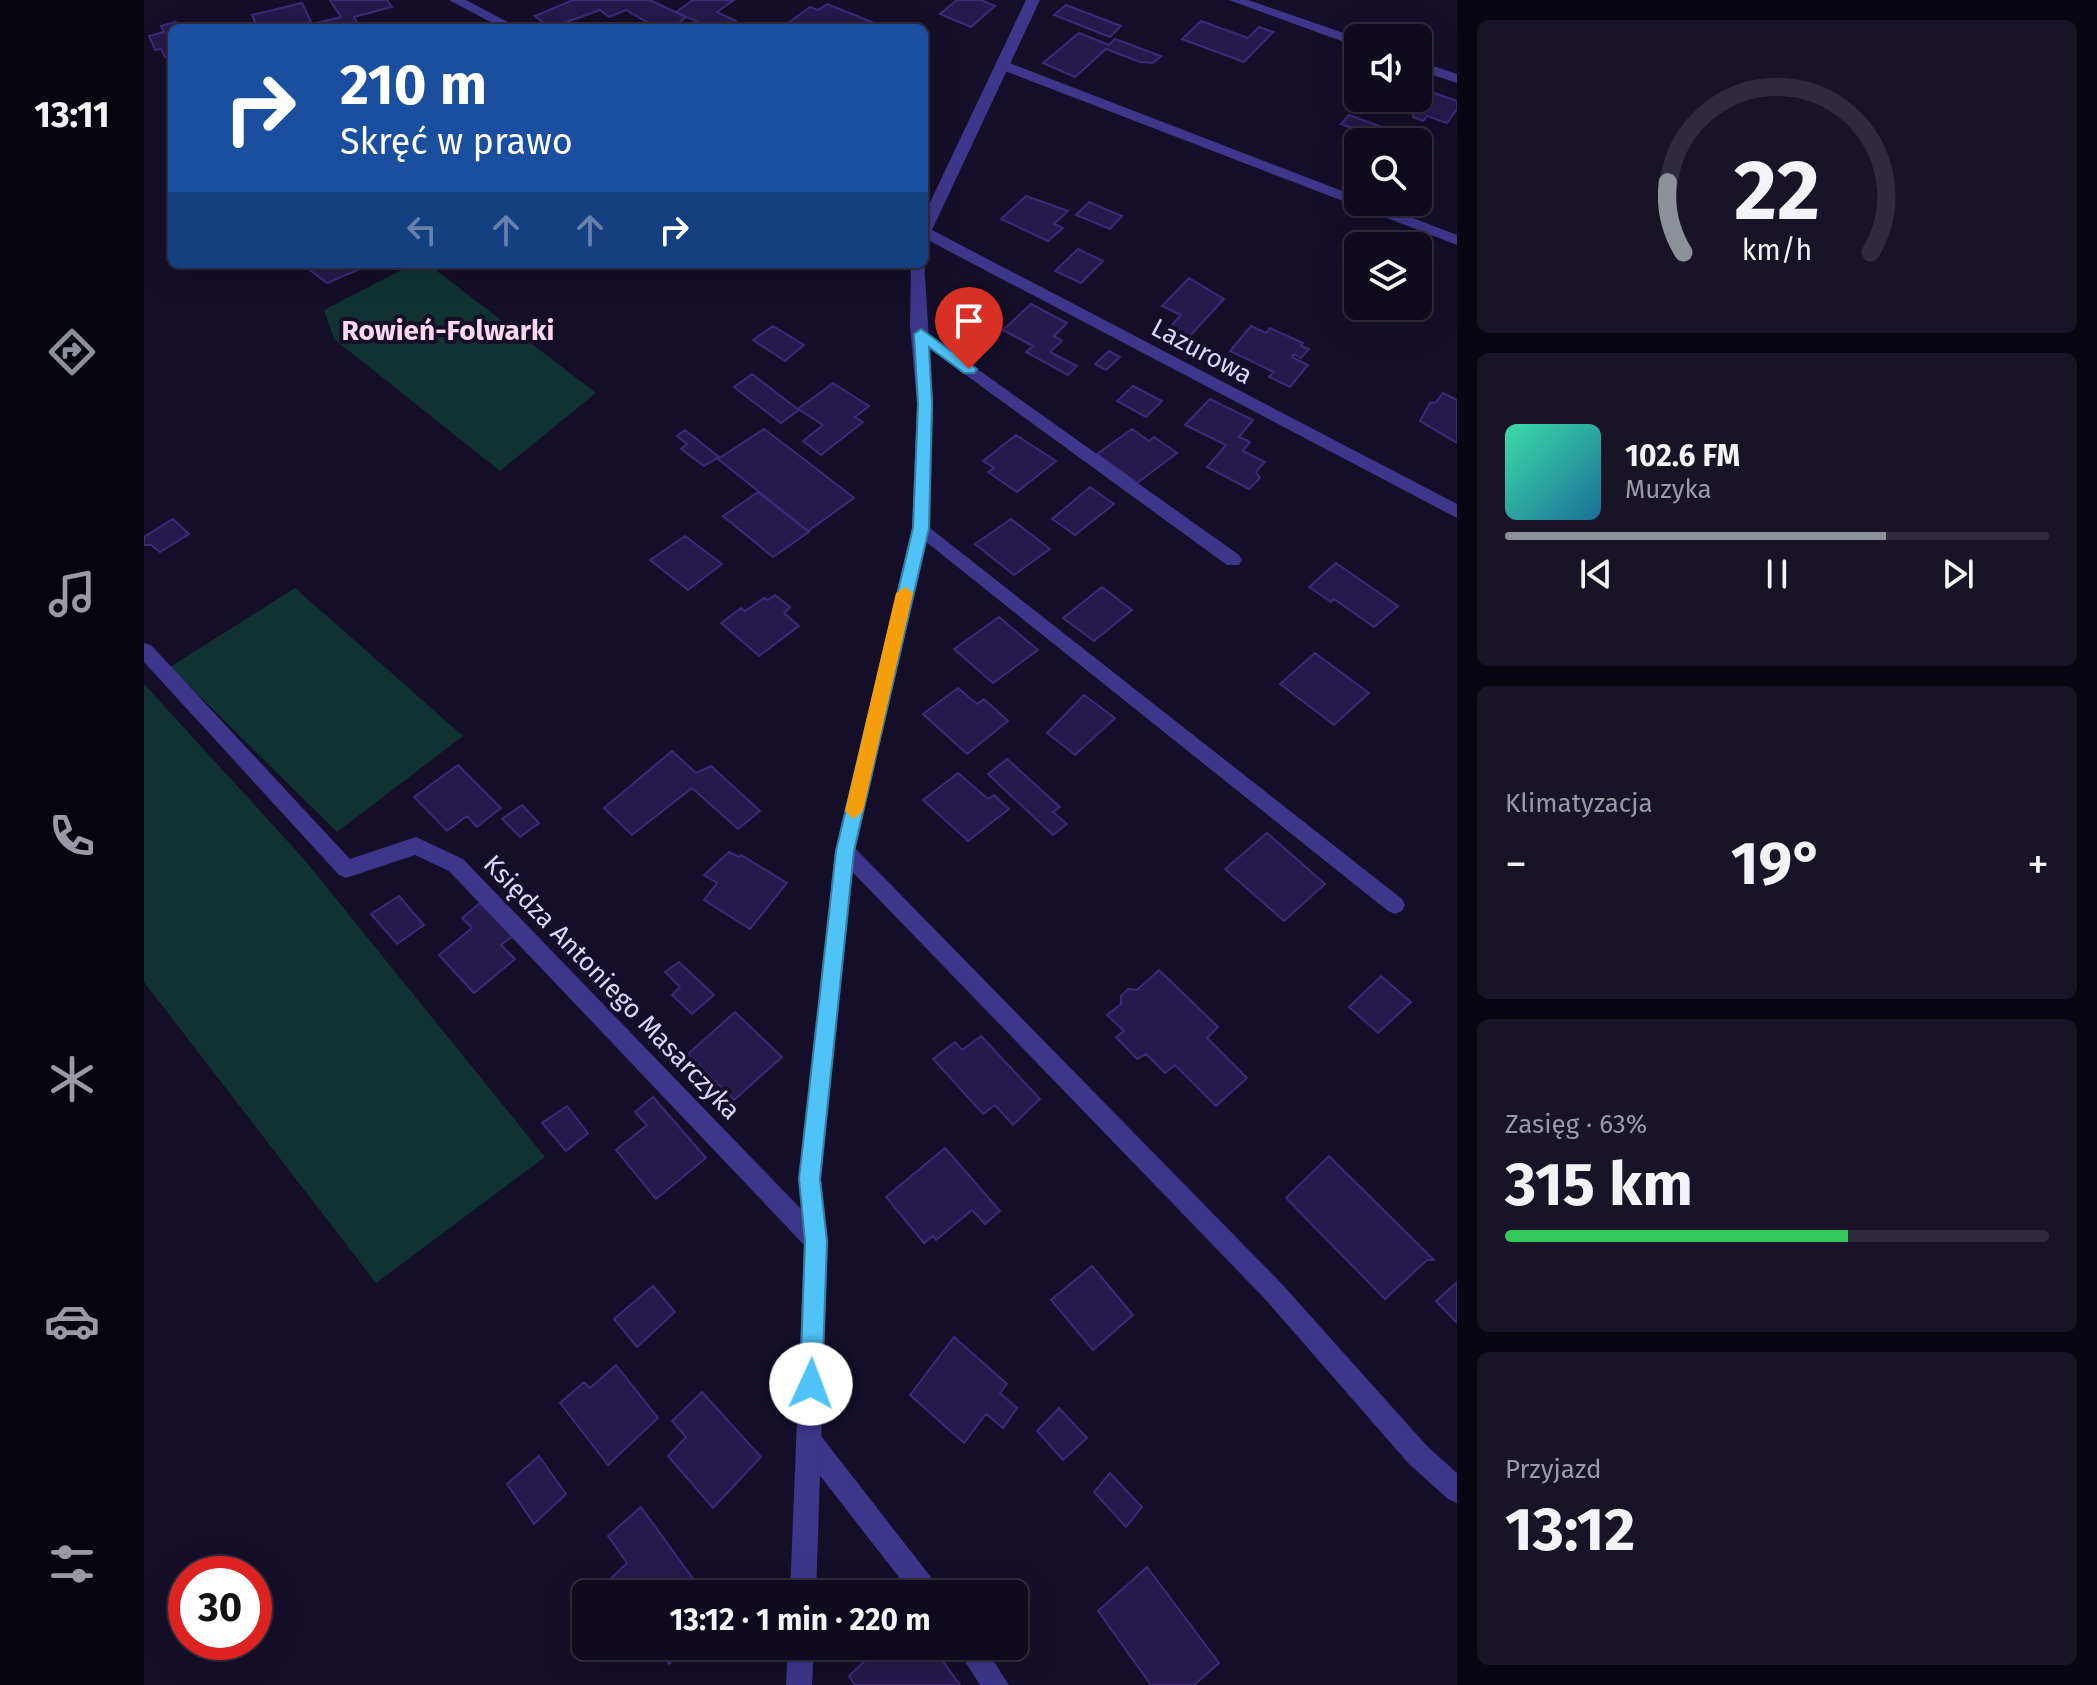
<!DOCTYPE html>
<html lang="pl">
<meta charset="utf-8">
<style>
:root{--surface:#0f0a1e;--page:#181327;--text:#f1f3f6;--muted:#9b9aa4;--line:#2f2b3c;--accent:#8c9099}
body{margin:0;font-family:"Fira Sans",sans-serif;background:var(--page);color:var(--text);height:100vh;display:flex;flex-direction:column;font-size:30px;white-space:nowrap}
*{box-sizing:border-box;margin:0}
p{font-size:26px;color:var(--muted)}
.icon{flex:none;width:44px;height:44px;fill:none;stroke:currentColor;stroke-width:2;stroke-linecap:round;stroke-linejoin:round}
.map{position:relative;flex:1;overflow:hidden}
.panel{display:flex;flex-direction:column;gap:20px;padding:20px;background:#080610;width:640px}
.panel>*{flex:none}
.top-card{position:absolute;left:24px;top:24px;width:760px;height:244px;border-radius:12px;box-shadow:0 8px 32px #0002,0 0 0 2px var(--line);background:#1a4fa0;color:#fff;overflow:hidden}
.buttons{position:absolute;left:1200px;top:24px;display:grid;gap:16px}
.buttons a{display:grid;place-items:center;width:88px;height:88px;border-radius:12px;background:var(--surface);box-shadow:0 8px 32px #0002,0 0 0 2px var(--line);font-size:40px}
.speed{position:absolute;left:24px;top:1556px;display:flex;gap:16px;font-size:40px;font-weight:700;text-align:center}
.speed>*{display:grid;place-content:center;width:104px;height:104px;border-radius:50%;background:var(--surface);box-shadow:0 8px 32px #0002,0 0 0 2px var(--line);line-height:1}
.speed .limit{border:12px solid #d22;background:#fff;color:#111}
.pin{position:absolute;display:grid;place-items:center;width:68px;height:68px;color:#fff;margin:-82px -34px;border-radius:50% 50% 50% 0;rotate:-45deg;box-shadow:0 0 8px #0007}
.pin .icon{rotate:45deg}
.me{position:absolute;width:88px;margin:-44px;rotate:2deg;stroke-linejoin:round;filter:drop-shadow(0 0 6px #0008)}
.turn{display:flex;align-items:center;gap:28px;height:168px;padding:0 40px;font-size:36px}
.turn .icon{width:104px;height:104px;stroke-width:2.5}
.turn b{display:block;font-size:56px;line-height:68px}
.lanes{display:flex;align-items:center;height:76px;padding:0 40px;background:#0003;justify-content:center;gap:40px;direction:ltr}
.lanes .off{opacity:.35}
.big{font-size:60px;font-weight:700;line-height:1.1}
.panel .tile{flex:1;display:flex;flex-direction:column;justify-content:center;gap:12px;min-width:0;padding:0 28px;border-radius:12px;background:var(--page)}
.panel .dial{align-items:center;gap:0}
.dial svg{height:208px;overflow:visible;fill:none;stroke:var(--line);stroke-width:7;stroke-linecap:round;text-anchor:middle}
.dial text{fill:var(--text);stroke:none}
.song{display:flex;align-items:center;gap:24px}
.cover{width:96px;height:96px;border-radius:12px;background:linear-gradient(135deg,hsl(160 70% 55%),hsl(200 70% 35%))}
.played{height:8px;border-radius:4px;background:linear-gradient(90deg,var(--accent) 70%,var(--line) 70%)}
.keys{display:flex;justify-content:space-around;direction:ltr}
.heat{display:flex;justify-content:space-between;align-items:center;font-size:44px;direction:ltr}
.charge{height:12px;border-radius:6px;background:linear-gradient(90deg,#34c759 63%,var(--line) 0)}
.trip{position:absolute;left:428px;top:1580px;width:456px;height:80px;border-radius:12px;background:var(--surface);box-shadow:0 8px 32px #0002,0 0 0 2px var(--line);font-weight:700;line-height:80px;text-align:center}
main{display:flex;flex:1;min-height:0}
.menu{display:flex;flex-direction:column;width:144px;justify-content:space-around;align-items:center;background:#06040c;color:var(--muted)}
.menu .icon{width:56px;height:56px}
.menu .current{color:var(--accent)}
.menu b{font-size:36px;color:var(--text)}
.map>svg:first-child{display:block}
.green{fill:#113233}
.building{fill:#26194b;stroke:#3d2978;stroke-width:2}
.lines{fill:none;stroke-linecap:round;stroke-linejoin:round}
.service{fill:#3e368a;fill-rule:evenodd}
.minor{fill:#3e368a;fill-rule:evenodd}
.route{fill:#4fc3f7;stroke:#337fa1;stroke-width:2}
.slow{fill:#f59e0b}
.labels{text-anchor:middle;stroke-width:8;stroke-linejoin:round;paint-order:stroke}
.street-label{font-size:26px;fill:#dcd6ff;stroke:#140e28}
.far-district-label{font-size:28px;font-weight:bold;fill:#ffd8ef;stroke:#140e28}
</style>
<main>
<nav class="menu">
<b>13:11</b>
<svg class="icon current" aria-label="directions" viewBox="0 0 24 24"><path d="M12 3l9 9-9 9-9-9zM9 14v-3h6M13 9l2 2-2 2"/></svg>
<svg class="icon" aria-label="music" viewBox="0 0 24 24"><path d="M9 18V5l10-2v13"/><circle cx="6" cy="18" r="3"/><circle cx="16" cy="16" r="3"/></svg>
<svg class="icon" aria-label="phone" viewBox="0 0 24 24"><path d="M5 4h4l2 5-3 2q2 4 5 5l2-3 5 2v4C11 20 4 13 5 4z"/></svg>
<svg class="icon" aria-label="climate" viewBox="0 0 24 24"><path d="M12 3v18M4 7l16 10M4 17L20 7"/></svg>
<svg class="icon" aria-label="car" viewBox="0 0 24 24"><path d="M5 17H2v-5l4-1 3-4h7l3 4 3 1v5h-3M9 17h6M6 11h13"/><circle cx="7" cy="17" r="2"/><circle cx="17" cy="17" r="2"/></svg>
<svg class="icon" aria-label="filters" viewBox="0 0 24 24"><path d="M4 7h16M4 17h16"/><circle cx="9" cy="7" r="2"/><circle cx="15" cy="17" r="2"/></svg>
</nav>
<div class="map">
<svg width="1313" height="1685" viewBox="0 0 1313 1685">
<rect width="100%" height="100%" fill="#140e28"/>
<path class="green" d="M269 264H284L452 393 356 471 190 339 180 310Z
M151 588 319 736 193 832 26 667Z
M0 684 159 858 401 1157 232 1283 0 982Z"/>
<path class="building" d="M186 0H243L248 7 210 17 216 28H114L108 15 158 3 168 24 197 17Z
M429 0H506L542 17 528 28H513L482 10 465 17 456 10 406 28 391 16Z
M549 0H590L573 12 592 21 587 25 594 28H567L532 12Z
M813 0H837L851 6 827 27 796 14Z
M683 4 728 22 720 28H637L666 7 674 10Z
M922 5 977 26 966 37 910 15Z
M1057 21 1104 38 1115 27 1129 32 1100 62 1038 39Z
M32 22 35 28H28V55L21 57 17 49 11 50 5 36 20 32 17 26Z
M935 33 965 45 971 39 1017 56 1009 63 996 62 962 49 931 77 899 63Z
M1276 88 1313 101V109L1303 123 1283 116 1279 121 1269 117 1271 111 1261 108 1269 98H1274Z
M1205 115 1257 134 1246 142 1197 124Z
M882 196 924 211 910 224 919 228 904 241 857 219Z
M945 202 978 216 966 229 932 215Z
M934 249 959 261 937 283 911 271Z
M158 264H220L223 266 183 283Z
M1045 278 1080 299 1045 337 1026 327 1037 315 1018 306Z
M887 304 923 323 910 336 918 341 906 352 933 366 924 375 882 352 889 346 859 330Z
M629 326 660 345 641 361 609 340Z
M1107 326 1122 333 1126 328 1159 343 1157 346 1165 349 1157 358 1150 354 1148 357 1164 365 1146 387 1125 377 1130 372 1086 351Z
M965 351 976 357 962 370 951 364Z
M608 374 655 410 637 423 590 387Z
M689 383 725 406 711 417 719 422 677 455 659 441 679 425 654 409Z
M989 386 1018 401 1002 417 973 401Z
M1299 393 1313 400V443L1276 421 1286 403 1292 402Z
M1066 399 1109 420 1095 437 1106 442 1099 451 1121 462 1112 472 1116 478 1105 489 1063 467 1082 445 1041 425Z
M620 429 661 460 710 498 664 531 574 459Z
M988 429 1005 441 1010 437 1033 453 993 483 953 454Z
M541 430 575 457 560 466 537 449 543 444 533 436Z
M872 435 912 461 873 492 844 472 850 468 839 461Z
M946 487 970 504 931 535 908 519Z
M614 492 665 532 629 557 579 516Z
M29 519 45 534 16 552 7 545H0V537Z
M867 519 906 549 870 575 831 544Z
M541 536 578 564 544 590 506 560Z
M1192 563 1254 606 1230 627 1190 599 1187 602 1165 587Z
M958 587 988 610 950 641 919 618Z
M631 595 646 607 640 613 655 626 615 656 577 623 597 608 601 611 620 598 624 600Z
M855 617 894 650 849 683 810 649Z
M1171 653 1225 693 1190 725 1136 684Z
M814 688 833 704 840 699 864 721 823 754 779 714Z
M940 695 971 718 931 755 903 733Z
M528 751 552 773 567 766 616 811 594 829 548 788 488 835 460 808Z
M863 759 916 807 909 812 923 824 909 835 844 774Z
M314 765 357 808 333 827 323 816 303 831 270 797Z
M814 773 844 799 850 795 865 809 824 841 779 800Z
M378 805 395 823 376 837 358 819Z
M1123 833 1181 884 1140 921 1081 869Z
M585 852 595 857 597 855 643 883 606 929 560 900 573 883 560 875Z
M255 896 280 925 253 944 227 914Z
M336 903 370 935 357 945 371 959 330 993 295 955 328 928 318 918Z
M535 962 570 995 548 1014 528 995 536 987 521 972Z
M1015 970 1074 1027 1063 1038 1103 1078 1072 1106 1031 1065 1021 1073 1002 1054 993 1059 972 1037 980 1031 963 1015 977 1004V996L984 989 993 990Z
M1237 976 1267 1002 1234 1033 1205 1007Z
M591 1012 638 1057 590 1100 544 1054Z
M837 1036 896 1099 869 1125 851 1105 839 1114 789 1059 811 1042 818 1050Z
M509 1097 562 1158 512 1199 472 1150 503 1125 491 1112Z
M423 1106 444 1133 422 1151 398 1123Z
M801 1148 856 1211 841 1224 828 1210 792 1240 789 1236 780 1243 742 1197Z
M1185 1156 1290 1260H1283L1241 1299 1142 1198Z
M948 1266 989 1315 949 1350 907 1300Z
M1313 1282V1323L1292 1301Z
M509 1286 531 1312 493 1347 470 1319Z
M810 1337 863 1384 856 1393 873 1408 859 1428 842 1414 820 1443 766 1395Z
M472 1365 514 1418 464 1465 416 1403 440 1382 446 1388Z
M558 1392 617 1457 569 1508 524 1456 542 1437 528 1421Z
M915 1408 943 1438 919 1460 893 1431Z
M395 1456 422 1494 390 1524 363 1484Z
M966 1473 998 1507 982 1527 950 1492Z
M497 1507 560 1594H465L459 1586 483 1563 464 1536Z
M1003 1567 1075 1663 1050 1685H1007L954 1611Z
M512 1646H544L525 1664Z
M736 1646H788L816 1685H711L705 1676Z"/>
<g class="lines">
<path class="service" d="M853 62H863L1214 197V202H1228L1313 235V245L853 68Z
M777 329 1095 555 1098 560 1095 565H1083L771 338 769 334Z
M777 521 1258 899 1261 905 1258 911 1251 914 1244 911 771 533 768 528Z
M701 842 708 845 1137 1283 1283 1446 1313 1473V1503L1304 1499 1265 1464 1121 1299 694 857 691 851 694 845Z
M665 1429 674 1432 793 1585 797 1594H768L656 1450 653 1441 656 1432Z
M811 1646H840L865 1685H836Z"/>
<path class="minor" d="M305 0H322L375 28H358Z
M882 0H896L788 230 1313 504V518L780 238V215Z
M1085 0H1104L1214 38V47Z
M1274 61 1313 74V83L1274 70Z
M780 260 789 404 786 528 711 851 677 1179 684 1241 672 1594H646L660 1245 305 871 271 855 202 878 195 875 0 662V643L7 645 206 859 272 837 319 859 657 1209 655 1179 691 851 768 528 773 404 766 326 767 264H780Z
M644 1646H670L668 1685H642Z"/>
</g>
<path class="route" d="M777 329 833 369 830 373H820L785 347 788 404 785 528 710 851 676 1179 683 1241 678 1384 675 1392 667 1395 659 1392 656 1384 661 1241 655 1179 692 851 769 528 774 404 770 334Z"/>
<path class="slow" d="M761 587 769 593 719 811 710 819 701 811 752 593Z"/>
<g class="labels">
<g class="street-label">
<text transform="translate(1058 351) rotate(28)" y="9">Lazurowa</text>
<text transform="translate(468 987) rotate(46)" y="9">Księdza Antoniego Masarczyka</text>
</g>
<g class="far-district-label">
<text x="304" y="340">Rowień-Folwarki</text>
</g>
</g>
</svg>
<div class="buttons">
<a><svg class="icon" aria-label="sound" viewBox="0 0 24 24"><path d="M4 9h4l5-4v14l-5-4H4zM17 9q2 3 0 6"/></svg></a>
<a><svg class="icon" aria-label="search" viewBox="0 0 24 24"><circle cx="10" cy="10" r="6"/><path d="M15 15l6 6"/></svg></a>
<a><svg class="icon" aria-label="layers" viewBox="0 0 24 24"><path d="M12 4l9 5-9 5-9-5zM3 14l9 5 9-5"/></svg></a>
</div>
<div class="speed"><div class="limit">30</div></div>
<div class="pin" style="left:825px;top:369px;background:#d93025"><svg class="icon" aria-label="arrive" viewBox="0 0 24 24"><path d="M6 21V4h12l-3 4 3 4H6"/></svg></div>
<svg class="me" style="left:667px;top:1384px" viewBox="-20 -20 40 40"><circle r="19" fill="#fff"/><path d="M0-13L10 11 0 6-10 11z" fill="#4fc3f7"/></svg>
<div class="trip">13:12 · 1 min · 220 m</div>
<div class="top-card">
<div class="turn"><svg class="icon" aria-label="right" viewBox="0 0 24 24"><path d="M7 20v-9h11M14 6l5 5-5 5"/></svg><div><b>210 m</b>Skręć w prawo</div></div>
<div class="lanes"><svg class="icon off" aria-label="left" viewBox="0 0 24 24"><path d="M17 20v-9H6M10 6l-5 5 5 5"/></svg><svg class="icon off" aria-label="ahead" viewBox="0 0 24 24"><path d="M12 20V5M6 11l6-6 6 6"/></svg><svg class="icon off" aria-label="ahead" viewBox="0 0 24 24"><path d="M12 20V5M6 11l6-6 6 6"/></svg><svg class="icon" aria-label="right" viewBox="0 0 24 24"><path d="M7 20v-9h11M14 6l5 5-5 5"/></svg></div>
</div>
</div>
<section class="panel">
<div class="tile dial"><svg viewBox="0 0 100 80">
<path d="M14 69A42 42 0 1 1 86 69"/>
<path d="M14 69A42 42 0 0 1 8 42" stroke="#8c9099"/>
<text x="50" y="56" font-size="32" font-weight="700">22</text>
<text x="50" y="72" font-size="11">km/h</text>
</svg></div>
<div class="tile">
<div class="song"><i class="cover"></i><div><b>102.6 FM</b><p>Muzyka</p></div></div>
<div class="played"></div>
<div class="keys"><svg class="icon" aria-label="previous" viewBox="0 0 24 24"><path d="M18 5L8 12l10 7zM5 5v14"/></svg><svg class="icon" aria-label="pause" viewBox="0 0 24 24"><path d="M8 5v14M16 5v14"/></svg><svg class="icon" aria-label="next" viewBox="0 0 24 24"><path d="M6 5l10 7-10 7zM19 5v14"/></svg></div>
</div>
<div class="tile"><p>Klimatyzacja</p>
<div class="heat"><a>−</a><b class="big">19°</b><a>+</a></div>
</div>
<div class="tile"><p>Zasięg · 63%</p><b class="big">315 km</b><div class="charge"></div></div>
<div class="tile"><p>Przyjazd</p><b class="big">13:12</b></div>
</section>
</main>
